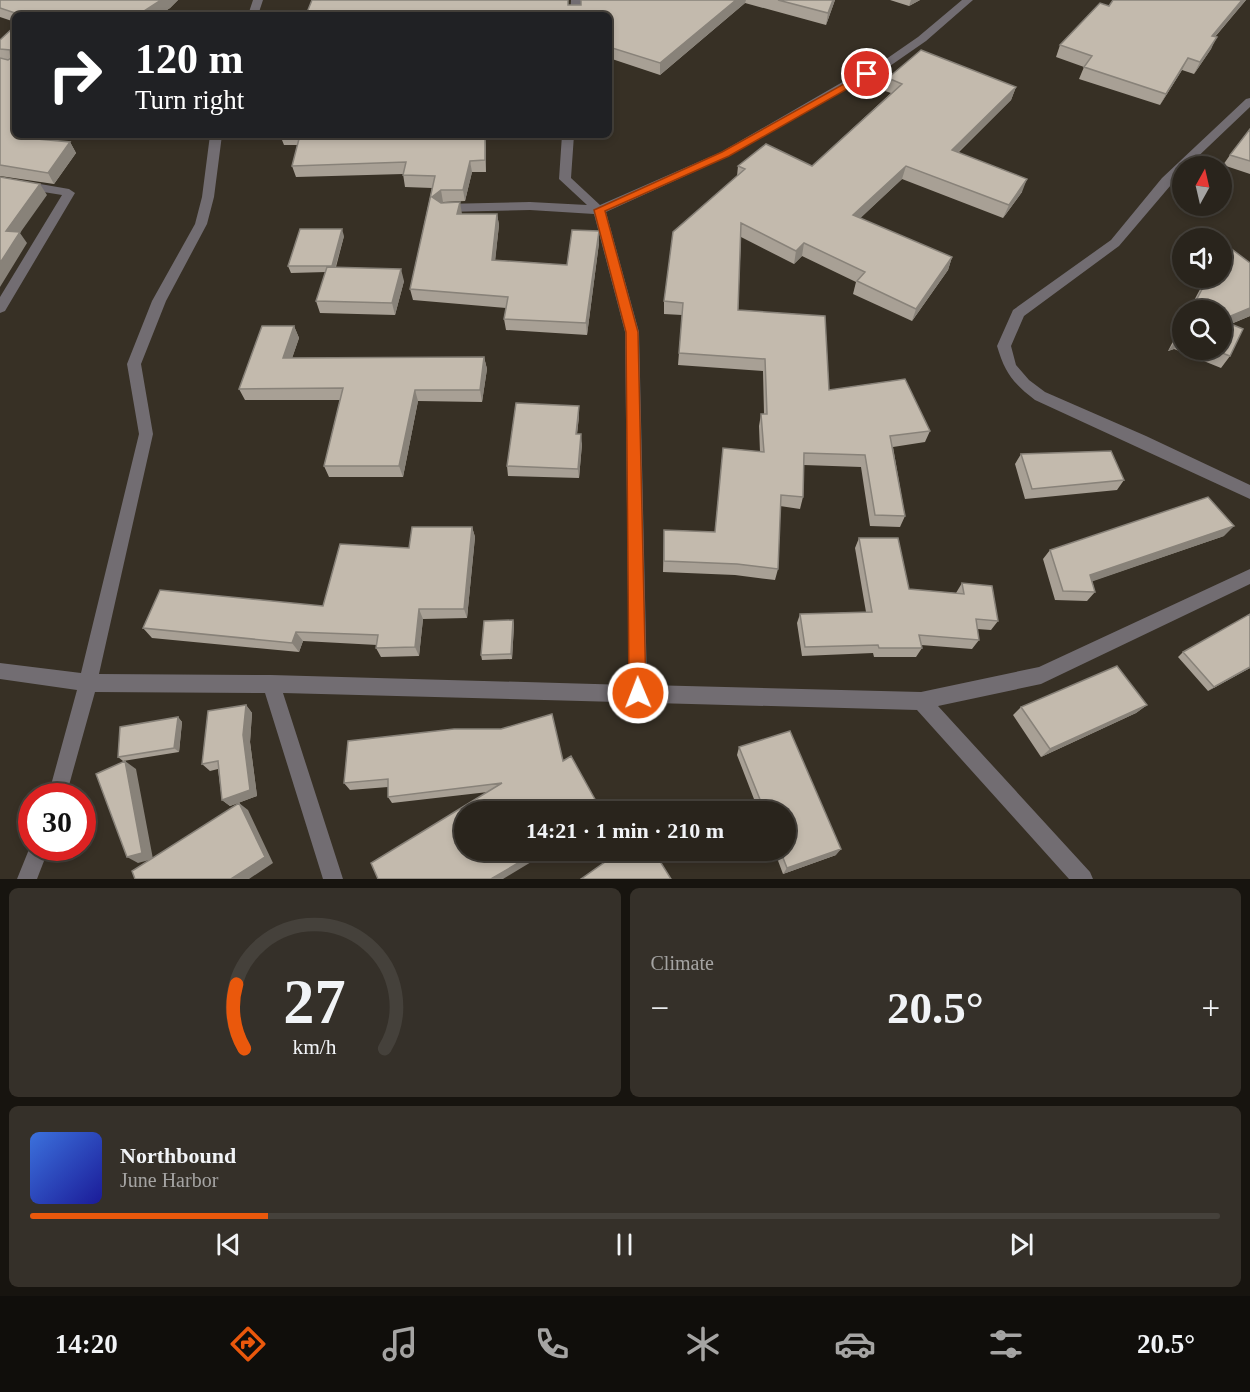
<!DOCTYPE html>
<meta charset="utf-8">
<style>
:root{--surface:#29241c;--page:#353029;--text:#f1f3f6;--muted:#a5a4a3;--line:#45413b;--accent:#ea580c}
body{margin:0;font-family:"Times New Roman",serif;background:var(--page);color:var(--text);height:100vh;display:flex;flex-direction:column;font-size:22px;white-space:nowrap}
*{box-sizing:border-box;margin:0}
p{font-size:20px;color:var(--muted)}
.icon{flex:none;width:33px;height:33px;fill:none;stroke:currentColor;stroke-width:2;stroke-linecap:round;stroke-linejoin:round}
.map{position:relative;height:879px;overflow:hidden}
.sheet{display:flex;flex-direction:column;gap:9px;padding:9px;background:#17140f;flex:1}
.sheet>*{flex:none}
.banner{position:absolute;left:12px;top:12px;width:600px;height:126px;border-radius:9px;box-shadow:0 3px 9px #0003,0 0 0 2px var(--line);background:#202124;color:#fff;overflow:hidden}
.needle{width:39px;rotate:8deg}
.controls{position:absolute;left:1172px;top:156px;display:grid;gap:12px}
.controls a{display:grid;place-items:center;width:60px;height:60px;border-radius:50%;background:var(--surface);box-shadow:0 3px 9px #0003,0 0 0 2px var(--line);font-size:30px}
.speed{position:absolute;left:18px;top:783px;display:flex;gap:12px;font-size:30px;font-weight:700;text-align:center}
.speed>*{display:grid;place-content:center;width:78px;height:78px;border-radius:50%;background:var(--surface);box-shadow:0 3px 9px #0003,0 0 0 2px var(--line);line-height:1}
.speed .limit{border:9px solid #d22;background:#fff;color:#111}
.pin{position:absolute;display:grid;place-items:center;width:51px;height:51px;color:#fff;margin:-26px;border:3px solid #fff;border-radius:50%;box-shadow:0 2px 6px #0007}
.me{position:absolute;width:66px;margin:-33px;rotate:359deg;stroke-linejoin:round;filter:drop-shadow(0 0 4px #0008)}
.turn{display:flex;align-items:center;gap:21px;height:126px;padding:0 24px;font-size:27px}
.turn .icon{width:78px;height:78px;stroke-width:2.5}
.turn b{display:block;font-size:42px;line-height:51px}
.big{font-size:45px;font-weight:700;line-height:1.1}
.sheet .card{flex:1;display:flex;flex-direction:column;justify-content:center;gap:9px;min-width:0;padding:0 21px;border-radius:9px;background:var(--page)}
.sheet .dial{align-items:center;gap:0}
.dial svg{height:156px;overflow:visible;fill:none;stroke:var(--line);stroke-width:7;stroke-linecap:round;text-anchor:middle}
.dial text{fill:var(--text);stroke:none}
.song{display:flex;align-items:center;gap:18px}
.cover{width:72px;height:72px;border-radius:9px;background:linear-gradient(135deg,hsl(220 70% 55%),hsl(240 70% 35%))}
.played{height:6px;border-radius:3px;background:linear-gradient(90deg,var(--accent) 20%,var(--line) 20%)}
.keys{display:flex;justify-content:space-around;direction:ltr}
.heat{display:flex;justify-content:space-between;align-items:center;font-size:33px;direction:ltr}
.sheet .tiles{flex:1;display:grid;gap:9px;grid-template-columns:1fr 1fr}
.card:last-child{grid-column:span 2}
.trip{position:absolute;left:454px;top:801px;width:342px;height:60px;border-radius:30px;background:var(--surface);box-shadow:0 3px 9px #0003,0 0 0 2px var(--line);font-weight:700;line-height:60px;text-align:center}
.dock{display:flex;height:96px;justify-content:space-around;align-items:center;background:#100e0b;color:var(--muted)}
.dock .icon{width:42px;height:42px}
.dock .active{color:var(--accent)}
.dock b{font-size:27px;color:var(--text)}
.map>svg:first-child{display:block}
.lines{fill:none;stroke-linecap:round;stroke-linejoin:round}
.minor{fill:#726d72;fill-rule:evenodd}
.wall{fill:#a8a095}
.shaded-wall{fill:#888279}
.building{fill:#c3baad;stroke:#888279;stroke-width:1.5}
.route{fill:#ea580c;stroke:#983908;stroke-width:1.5}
</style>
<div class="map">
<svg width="1250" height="879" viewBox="0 0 1250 879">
<rect width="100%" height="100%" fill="#373025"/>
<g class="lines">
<path class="minor" d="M253 0H263L258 15H248Z
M571 0H581L580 15H570Z
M962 0H973L926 41 887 68 854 84 729 156 606 212 639 332 647 685 921 692 1039 667 1250 569V584L1041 684 938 706 1090 872 1093 879H1069L917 710 283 693 343 879H323L265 693 95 692 66 796H48L77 690 0 679V663L81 673 139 434 127 364 152 301 195 224 202 197 210 135H222L214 197 207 224 166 301 141 364 153 434 99 674 271 675 629 685 625 332 594 214 530 210 443 212 437 208 443 204 530 202 587 205 559 179 562 135H574L571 178 600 205 721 152 846 80 879 64 918 37Z
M1250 98V107L1188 166H1182V172L1119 246 1024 316 1011 346 1016 365 1029 380 1045 392 1146 436 1250 485V499L1035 400C1013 383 1005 373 997 346L1013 310 1111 240 1162 178 1246 99Z
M0 177 69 189 75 193 5 311 0 313V297L62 195 0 185Z
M32 842V848H49L37 879H17Z"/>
</g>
<path class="wall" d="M0 0H178L170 8 159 15H15V22L0 17Z
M581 0H835L826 25 745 3 660 75 609 58V15L569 5H581Z
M890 0H920L909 6Z
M1246 0 1215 37 1211 49 1194 74 1182 70 1160 105 1079 79 1084 67 1056 57 1060 45 1109 6Z
M15 26V135H42L40 139 70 142 76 153 54 184 0 176V40Z
M888 78 1016 87 1011 100 958 153 1022 192 1003 218 902 179 860 218 952 257 948 270 912 321 853 294 856 282 802 256 794 264 741 237 738 310 829 390 930 431 925 442 893 447 905 516 900 527 870 526 861 467 804 465 803 497 800 509 780 506 778 569 775 580 735 575 663 572 664 530 715 532 723 448 760 452 759 426 761 414H764L763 371 678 365 682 315 664 314V301L737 176 738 166H812L891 93 885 91Z
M1250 129V174L1223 165 1230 155Z
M280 135H407L485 137 486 149V172H472L465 201 443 202 442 203 462 214H497L499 225 495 260 567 265 599 243 587 335 506 330 504 319 506 308 413 300 410 289 432 188 405 187 403 174 296 177 292 166 298 145H284Z
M344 236 336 267 404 281 395 315 320 313 316 301 326 272 291 273 288 266Z
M1225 244 1250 316 1231 324 1230 356 1221 368 1174 349 1168 351 1182 324V350H1221V310H1189L1206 278H1221V249Z
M294 326 299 338 292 358 484 357 487 369 482 402 418 401 403 477H329L324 466 340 400H245L239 389Z
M579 406V416L577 434 582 444 579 478 508 476 507 466Z
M1021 454 1124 480 1117 490 1025 499 1015 464Z
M472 527 475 537 467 618 423 619 419 656 381 657 376 648 377 645 303 641 299 652 152 638 143 628 323 606 409 548Z
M1224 536 1092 581 1095 592 1087 601 1055 600 1043 559 1050 550Z
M859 538 909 589 956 593 962 583 998 621 991 630 977 629 979 640 972 649 921 645 922 648 916 657H874L873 653 802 656 797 623 800 614 866 612 855 548Z
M513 620 514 625 512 659 482 660 481 655Z
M1183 652 1250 668 1208 691 1178 657Z
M246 705 252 713 250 742 257 796 230 806 222 800 218 769 210 771 202 764Z
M1147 705 1136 713 1041 757 1013 715 1021 707Z
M178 717 182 722 179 752 123 761 118 757Z
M739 747 836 855 783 874 774 850H786V812H759L737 755Z
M563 761 602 812 488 792 392 803 388 797V787L350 790 344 783Z"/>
<path class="shaded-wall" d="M161 0H178L170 8 159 15H138Z
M736 0H746L745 3 660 75V63Z
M833 0H835L826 25 828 13Z
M911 0H920L909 6Z
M1242 0H1246L1206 47 1212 36Z
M1217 37 1211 49 1194 74 1200 62Z
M1188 58 1182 70 1160 105 1166 94Z
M1016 87 1011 100 947 163 952 150Z
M29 135H42L34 149 27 138Z
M485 137 486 149V172L485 160Z
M70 142 76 153 54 184 48 173Z
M470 161 472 172 465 201 463 190Z
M906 166 902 179 850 228 853 215Z
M1027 179 1022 192 1003 218 1009 205Z
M40 184 47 195 20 233 27 243 0 287V263L6 231Z
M441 190 443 202 435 209 432 197Z
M460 202 462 214H457Z
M497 214 499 225 494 272 492 260Z
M342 229 344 236 334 272 332 266Z
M599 231V243L587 335 586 323Z
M804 243 802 256 794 264 796 251Z
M952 257 948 270 912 321 916 309Z
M401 269 404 281 395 315 392 303Z
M1250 308V316L1221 328V320Z
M294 326 299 338 288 370 283 358Z
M1182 337 1174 349 1168 351 1177 339Z
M484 357 487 369 482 402 480 390Z
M415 390 418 401 403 477 399 466Z
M579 406V416L576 443V434Z
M581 434 582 444 579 478 578 469Z
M1234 526 1224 536 1082 585 1090 575Z
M472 527 475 537 467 618 464 609Z
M419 609 423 619 419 656 415 647Z
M513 620 514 625 512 659 511 654Z
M296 632 303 641 299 652 292 643Z
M1250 667V668L1208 691 1214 687Z
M246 705 252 713 250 742 257 796 230 806 222 800 243 735Z
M1147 705 1136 713 1041 757 1050 749Z
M178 717 182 722 179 752 174 748Z
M125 761 136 769 153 859 138 863 127 857Z
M239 803 248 810 273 863 249 879H231Z
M841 849 836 855 783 874 787 868Z
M540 850H551L503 879H491Z"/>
<path class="building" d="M0 0H161L138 15H21L0 8Z
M312 0H568V5H581V0H736L660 63 609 47V15H306Z
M778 0H833L828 13Z
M1113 0H1242L1212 36 1217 37 1200 62 1188 58 1166 94 1084 67 1092 56 1060 45 1100 3 1109 6Z
M15 26V135H29L27 138 70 142 48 173 0 165V58L8 60 11 58 10 50 0 49V40Z
M921 50 1016 87 952 150 1027 179 1009 205 906 166 853 215 952 257 916 309 857 281 865 272 804 243 796 251 741 223 738 310 825 316 829 390 905 379 930 431 890 436 905 516 875 515 865 455 804 453 803 497 781 495 778 569 737 564 664 561V530L715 532 723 448 764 452 761 414H767L765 359 679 353 683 303 664 301 673 232 745 169 738 166 766 144 812 166 902 84 888 78Z
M1250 129V161L1230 155Z
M300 135H402L485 137V160L470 161 463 190H441L432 197 441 203 460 202 457 214H497L492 260 567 265 572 230 599 231 586 323 504 319 508 297 410 289 435 176 403 175 406 162 292 166Z
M0 177 40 184 6 231 20 232 0 263Z
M300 229H342L332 266H288Z
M1225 244 1250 263V308L1221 320 1243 329 1230 356 1214 350H1221V310H1191L1208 278H1221V251Z
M327 267 401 269 392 303 316 301Z
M262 326H294L283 358 484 357 480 390H415L399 466H324L343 388 239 389Z
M1182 329V337L1177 339Z
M516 403 579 406 576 434H581L578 469 507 466Z
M1111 451 1124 480 1032 489 1021 454Z
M1208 497 1234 526 1090 575 1095 592 1063 591 1050 550Z
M412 527H472L464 609H419L415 647 376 648 378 635 296 632 292 643 143 628 160 590 323 606 340 544 409 548Z
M859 538H898L909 589 964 594 962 583 992 586 998 621 976 619 979 640 919 635 922 648H879L878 645 805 647 800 614 872 612Z
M1250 614V667L1214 687 1183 652Z
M513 620 511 654 481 655 484 621Z
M1117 666 1147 705 1050 749 1021 707Z
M246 705 243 735 250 790 222 800 218 761 202 764 208 711Z
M552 714 563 761 571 756 602 812H465V850H540L491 879H378L371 863 502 783 388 797V779L344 783 348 741 454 729H501Z
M178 717 174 748 118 757 120 727Z
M790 731 841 849 787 868 780 850H786V812H765L739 747Z
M125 761 142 853 127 857 96 774Z
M239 803 265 857 231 879H135L132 871Z
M622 850H653L671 879H581Z"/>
<path class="route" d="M867 71 872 74 870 76 729 156 605 211 638 332 646 693 643 699 638 701 632 699 629 693 626 332 594 210 722 152Z"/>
</svg>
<div class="controls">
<a><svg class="needle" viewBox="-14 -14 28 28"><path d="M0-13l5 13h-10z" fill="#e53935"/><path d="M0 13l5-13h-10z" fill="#a5a4a3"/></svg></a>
<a><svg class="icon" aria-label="sound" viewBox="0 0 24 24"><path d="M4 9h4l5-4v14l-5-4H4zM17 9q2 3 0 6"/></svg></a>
<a><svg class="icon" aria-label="search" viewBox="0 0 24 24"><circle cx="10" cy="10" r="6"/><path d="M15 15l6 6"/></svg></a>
</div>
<div class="speed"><div class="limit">30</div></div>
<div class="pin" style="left:867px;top:74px;background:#d93025"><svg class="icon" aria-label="arrive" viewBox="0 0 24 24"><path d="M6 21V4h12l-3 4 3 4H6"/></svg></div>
<svg class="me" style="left:638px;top:693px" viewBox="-20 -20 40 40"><circle r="17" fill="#ea580c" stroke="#fff" stroke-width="3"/><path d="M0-11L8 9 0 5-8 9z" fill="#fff"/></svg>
<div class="trip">14:21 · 1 min · 210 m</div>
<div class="banner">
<div class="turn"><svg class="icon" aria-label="right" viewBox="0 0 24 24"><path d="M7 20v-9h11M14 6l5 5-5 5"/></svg><div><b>120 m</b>Turn right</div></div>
</div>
</div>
<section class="sheet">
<div class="tiles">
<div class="card dial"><svg viewBox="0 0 100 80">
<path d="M14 69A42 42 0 1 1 86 69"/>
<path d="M14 69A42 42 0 0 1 10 36" stroke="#ea580c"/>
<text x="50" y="56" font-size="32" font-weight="700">27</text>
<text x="50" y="72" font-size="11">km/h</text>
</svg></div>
<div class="card"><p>Climate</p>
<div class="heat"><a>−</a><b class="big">20.5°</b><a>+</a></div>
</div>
<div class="card">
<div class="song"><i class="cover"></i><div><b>Northbound</b><p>June Harbor</p></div></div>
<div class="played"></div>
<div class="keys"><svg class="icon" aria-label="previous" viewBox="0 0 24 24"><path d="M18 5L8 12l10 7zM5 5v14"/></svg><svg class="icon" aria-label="pause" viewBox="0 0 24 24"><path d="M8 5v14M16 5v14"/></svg><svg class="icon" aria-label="next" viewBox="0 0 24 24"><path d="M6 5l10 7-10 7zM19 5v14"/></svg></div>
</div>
</div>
</section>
<nav class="dock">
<b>14:20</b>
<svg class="icon active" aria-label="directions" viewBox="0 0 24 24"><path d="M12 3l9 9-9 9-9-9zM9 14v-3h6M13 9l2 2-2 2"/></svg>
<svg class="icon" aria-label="music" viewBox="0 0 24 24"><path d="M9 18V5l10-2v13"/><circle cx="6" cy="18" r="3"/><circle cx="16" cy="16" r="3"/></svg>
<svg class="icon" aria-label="phone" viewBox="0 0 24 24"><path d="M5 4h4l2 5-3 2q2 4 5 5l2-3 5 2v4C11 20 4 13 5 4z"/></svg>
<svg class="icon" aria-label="climate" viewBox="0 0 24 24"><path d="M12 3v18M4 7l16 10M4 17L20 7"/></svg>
<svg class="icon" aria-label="car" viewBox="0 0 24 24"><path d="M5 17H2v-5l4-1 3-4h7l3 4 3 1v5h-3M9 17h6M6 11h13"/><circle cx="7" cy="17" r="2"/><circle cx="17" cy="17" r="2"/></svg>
<svg class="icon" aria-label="filters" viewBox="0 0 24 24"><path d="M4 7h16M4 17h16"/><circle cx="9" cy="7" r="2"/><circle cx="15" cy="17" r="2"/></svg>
<b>20.5°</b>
</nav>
